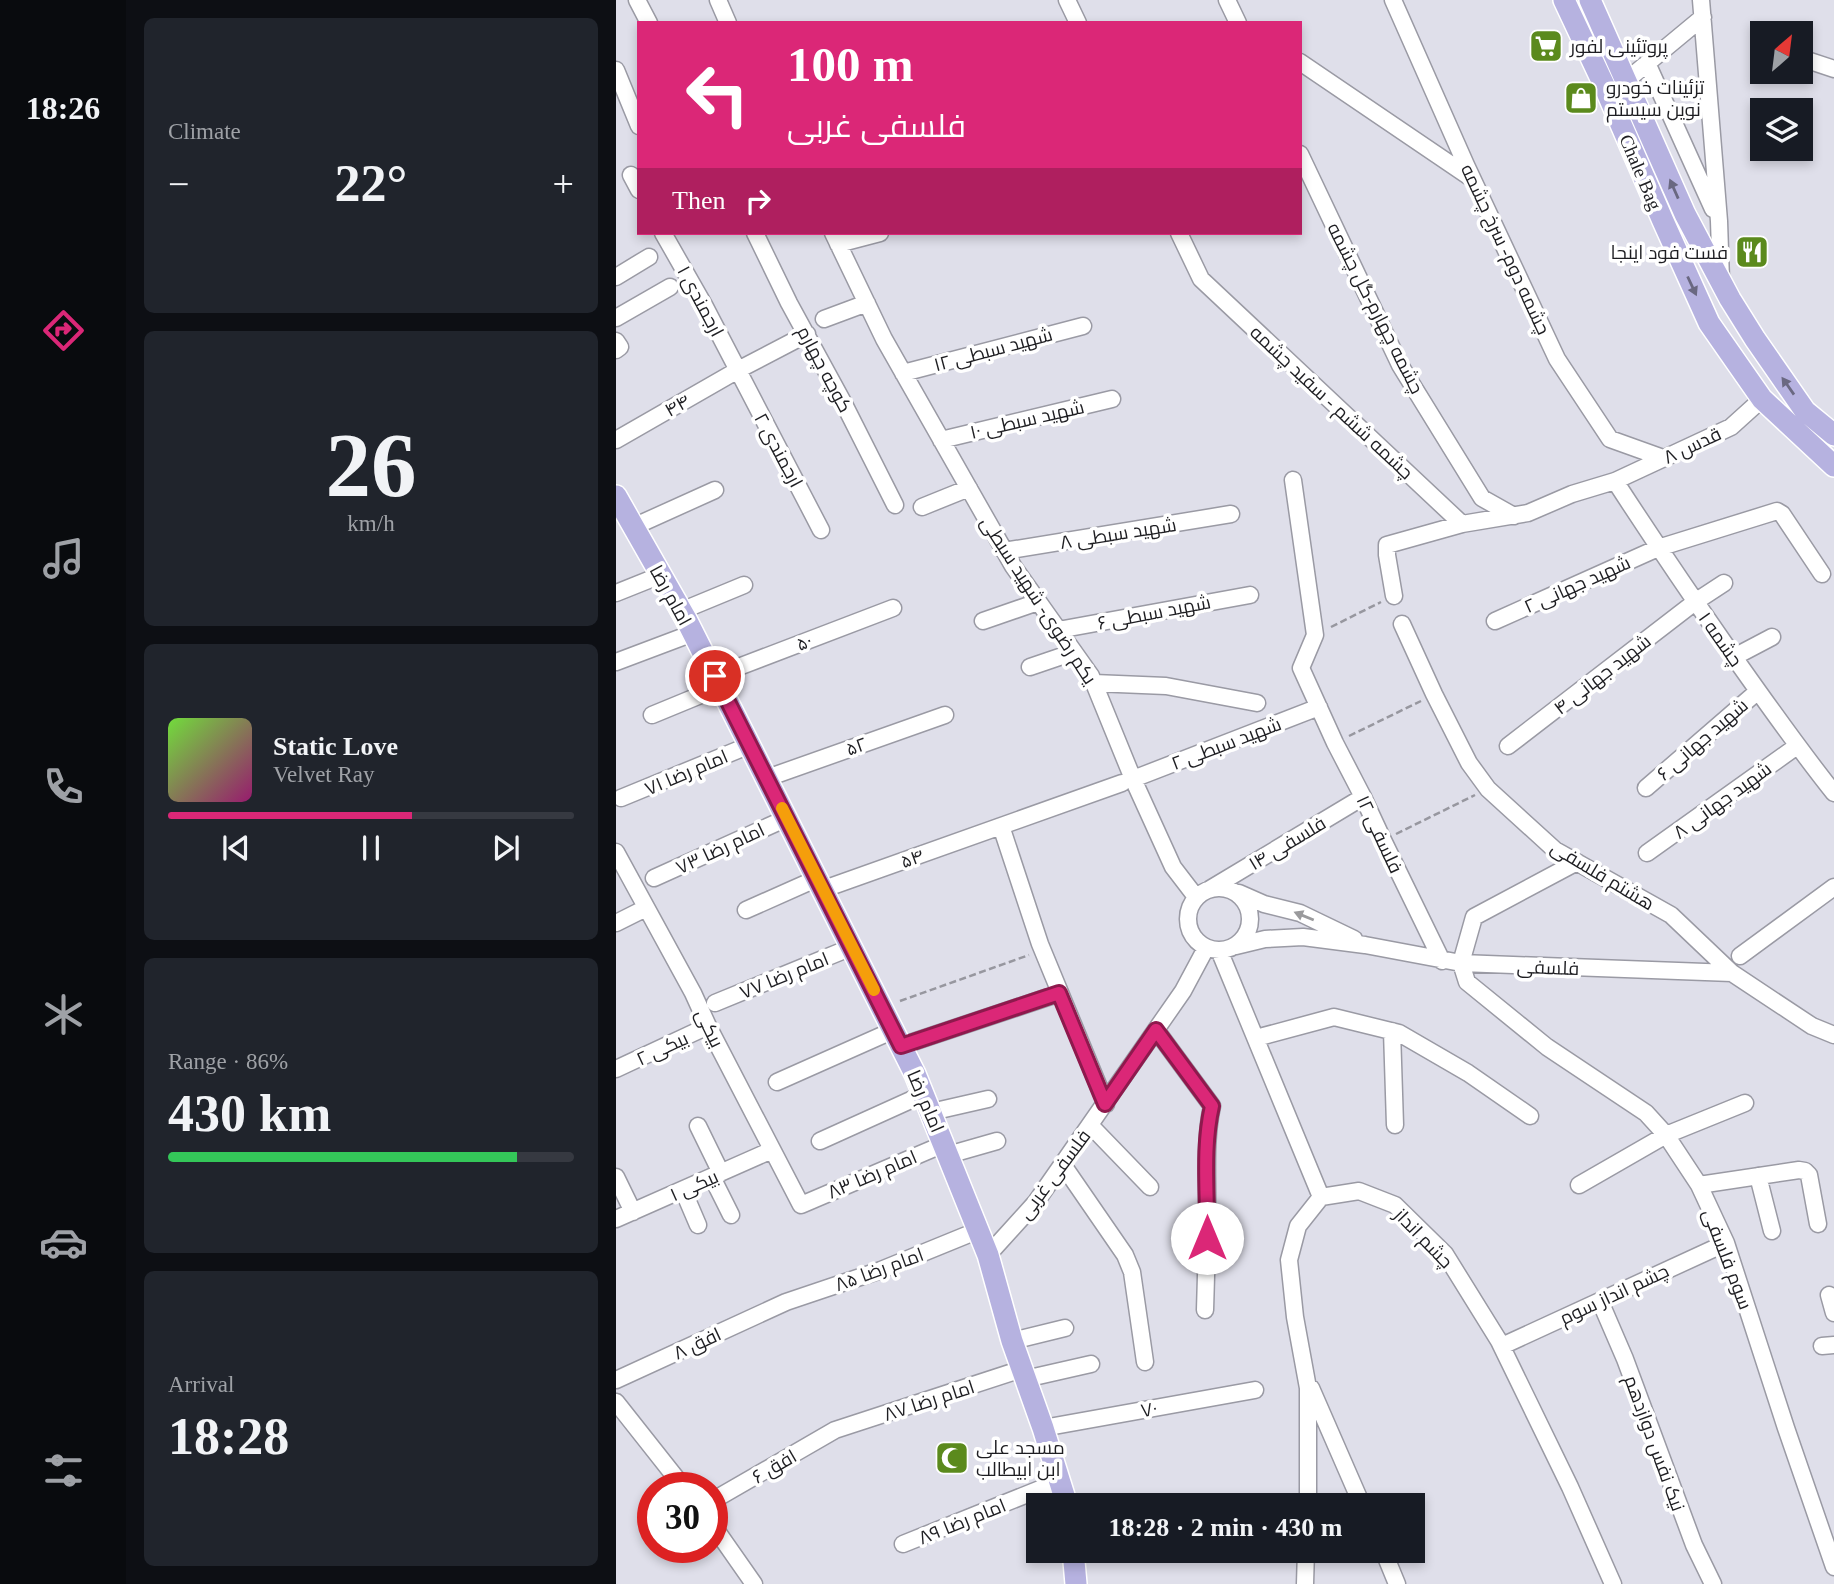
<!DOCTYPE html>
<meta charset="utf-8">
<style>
:root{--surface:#171b24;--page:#20242c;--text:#f1f3f6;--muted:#9ea1a6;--line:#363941;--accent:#db2777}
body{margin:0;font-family:"Times New Roman",Cairo,serif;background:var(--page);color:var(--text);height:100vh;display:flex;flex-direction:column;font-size:26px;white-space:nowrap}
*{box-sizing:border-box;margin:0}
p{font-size:23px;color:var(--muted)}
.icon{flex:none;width:38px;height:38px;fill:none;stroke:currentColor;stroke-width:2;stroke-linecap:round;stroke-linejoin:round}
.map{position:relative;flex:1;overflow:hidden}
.details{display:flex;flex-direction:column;gap:18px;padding:18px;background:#0d0f14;width:490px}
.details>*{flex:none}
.hud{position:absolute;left:21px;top:21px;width:665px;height:214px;border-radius:0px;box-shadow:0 4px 10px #0003;background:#db2777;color:#fff;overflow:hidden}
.needle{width:46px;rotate:28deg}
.buttons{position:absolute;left:1134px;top:21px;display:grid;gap:14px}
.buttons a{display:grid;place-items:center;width:63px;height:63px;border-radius:0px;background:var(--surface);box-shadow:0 4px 10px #0003;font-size:35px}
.speed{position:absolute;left:21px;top:1472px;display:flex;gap:14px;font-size:35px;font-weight:700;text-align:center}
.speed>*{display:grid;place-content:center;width:91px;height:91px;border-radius:50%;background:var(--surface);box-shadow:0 4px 10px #0003;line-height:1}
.speed .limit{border:10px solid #d22;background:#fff;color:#111}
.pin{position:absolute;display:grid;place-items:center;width:60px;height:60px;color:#fff;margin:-30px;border:4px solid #fff;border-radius:50%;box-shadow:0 2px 7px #0007}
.me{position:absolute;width:77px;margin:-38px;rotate:0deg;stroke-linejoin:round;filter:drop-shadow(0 0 5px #0008)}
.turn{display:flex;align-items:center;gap:24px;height:147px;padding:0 35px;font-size:32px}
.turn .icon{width:91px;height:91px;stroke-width:2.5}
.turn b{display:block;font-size:49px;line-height:60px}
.then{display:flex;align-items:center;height:66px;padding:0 35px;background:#0003;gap:14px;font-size:26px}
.big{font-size:52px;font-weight:700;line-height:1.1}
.details .widget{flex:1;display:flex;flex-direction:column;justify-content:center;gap:10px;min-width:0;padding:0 24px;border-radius:10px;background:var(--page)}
.details .dial{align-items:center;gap:0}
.dial b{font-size:91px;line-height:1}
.song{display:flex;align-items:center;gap:21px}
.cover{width:84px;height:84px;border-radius:10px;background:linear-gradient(135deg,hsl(100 70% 55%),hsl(320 70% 35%))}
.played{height:7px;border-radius:4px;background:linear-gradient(90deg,var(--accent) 60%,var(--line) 60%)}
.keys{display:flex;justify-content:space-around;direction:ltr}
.heat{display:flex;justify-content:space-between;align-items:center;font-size:38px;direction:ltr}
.charge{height:10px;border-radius:5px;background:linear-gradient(90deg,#34c759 86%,var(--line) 0)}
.trip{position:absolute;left:410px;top:1493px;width:399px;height:70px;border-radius:0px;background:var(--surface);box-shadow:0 4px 10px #0003;font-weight:700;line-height:70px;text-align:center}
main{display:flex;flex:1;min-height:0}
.dock{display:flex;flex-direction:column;width:126px;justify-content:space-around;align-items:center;background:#090b0e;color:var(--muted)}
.dock .icon{width:49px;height:49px}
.dock .current{color:var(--accent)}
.dock b{font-size:32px;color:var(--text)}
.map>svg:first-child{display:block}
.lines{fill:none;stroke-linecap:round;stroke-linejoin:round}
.minor-casing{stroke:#9a9aa4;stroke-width:19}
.major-casing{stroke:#fff;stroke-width:24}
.path{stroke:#97979f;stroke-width:2.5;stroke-dasharray:7 3.5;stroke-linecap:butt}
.minor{stroke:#fff;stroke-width:16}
.major{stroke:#b6b2e0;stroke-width:21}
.oneway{fill:#6a6881}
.oneway2{fill:#9a9a9c}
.route-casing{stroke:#8e194d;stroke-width:18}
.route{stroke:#db2777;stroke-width:12}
.slow{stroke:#f59e0b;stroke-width:12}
.labels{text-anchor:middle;stroke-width:7;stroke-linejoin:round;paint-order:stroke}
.poi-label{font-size:19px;fill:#1e1e22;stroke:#fff;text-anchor:start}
.street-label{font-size:19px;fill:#1e1e22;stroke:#fff}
</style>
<main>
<nav class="dock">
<b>18:26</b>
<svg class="icon current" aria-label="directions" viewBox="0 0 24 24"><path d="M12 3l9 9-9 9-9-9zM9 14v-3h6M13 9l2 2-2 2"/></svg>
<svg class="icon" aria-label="music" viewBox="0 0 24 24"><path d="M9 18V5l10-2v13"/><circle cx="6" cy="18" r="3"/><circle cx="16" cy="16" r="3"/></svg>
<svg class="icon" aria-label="phone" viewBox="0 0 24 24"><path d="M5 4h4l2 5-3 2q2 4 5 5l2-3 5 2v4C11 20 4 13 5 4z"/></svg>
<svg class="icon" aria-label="climate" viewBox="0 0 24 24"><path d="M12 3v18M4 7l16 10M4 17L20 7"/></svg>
<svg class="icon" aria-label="car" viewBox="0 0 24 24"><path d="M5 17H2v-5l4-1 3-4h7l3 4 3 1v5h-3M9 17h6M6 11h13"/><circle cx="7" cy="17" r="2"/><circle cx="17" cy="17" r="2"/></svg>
<svg class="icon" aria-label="filters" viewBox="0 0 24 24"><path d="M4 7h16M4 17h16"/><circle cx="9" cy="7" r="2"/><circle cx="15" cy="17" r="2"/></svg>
</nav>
<section class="details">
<div class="widget"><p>Climate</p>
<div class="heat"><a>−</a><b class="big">22°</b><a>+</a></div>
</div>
<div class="widget dial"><b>26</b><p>km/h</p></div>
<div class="widget">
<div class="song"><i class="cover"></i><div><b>Static Love</b><p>Velvet Ray</p></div></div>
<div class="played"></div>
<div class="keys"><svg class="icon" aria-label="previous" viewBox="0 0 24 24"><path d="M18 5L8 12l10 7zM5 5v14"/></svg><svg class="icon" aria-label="pause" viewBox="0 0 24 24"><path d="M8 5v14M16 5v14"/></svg><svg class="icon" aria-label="next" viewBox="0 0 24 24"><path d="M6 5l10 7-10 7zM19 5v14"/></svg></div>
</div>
<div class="widget"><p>Range · 86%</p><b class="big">430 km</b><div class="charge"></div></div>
<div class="widget"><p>Arrival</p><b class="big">18:28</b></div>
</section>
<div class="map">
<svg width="1218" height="1584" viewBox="0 0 1218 1584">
<rect width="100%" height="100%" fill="#dfdfea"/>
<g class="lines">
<defs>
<path id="minor" d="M21 0 33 23
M102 0 112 23
M451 0 462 23
M611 0 622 23
M777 0 850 165 941 359 994 439 1047 458
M1085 0 1103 221 1105 280
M1185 58 1218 69
M684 62 855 178
M1031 63 1097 209
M0 70 23 126
M1011 80 1087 17
M684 154 784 365 866 498 898 516
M15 175 23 190
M47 233 88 305 205 530
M139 233 173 303 227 402 279 505
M217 233 268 339 397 566 475 676 517 779 557 867 580 897
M563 233 585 279 846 524 912 513 956 494 999 481 1115 427 1146 399
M222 244 264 233
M0 277 33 257
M0 318 54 287
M208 319 251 303
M0 341 4 347 0 350
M287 373 467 326
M0 440 122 370 191 334
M325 440 496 399
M677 480 699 635 685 668 719 743 747 797 767 840 826 961
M999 481C1036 538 1074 594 1113 650 1147 698 1181 747 1218 793
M306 507 353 488
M17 527 99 490
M388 551 615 514
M0 593 45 575
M778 596 771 555V545L846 524
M65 611 128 585
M367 621 422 602
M879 621 1042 548 1161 511 1166 514 1206 574
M786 624 818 694 853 763 872 789 939 850 1055 915 1116 973 1196 1026 1218 1035
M442 630 634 595
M1118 657 1156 637
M0 662 77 633
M414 667 458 652
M99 676 277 608
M478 683 550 686 641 703
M36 715 104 687
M892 746 1079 602 1108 583
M151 778 329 715
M517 779 703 707
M1030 788 1142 691
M5 798 134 745
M385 826 424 944 490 1104
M0 852 77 993 92 1026 185 1205 328 1144
M1031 853 1181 746
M961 862 858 917 845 963 851 982 931 1047 1030 1113 1050 1135 1083 1185 1110 1243 1170 1428 1218 1567
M38 878 171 818
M572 919a31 31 0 1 1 62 0a31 31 0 1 1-62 0Z
M208 889 506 783
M594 889 747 797
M623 893 648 904 684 913 738 939
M130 910 202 878
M0 923 30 908
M620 946 649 939 687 937 749 945 845 963 1116 973
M603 950 705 1197
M1124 956 1218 887
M99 1003 236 947
M540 1030 596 1106C588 1143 592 1179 591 1216 591 1247 590 1278 589 1310
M776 1031 779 1125
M640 1038 718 1017 783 1033 852 1073 914 1116
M285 1046 444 993
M0 1069 92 1026
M161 1082 278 1030
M315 1112 372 1099
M474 1125 534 1187
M82 1126 105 1173
M204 1141 308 1094
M332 1155 381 1141
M447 1165 509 1255 516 1272 529 1362
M1142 1176 1156 1231
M0 1177 17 1212
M96 1177 115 1215
M963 1185 1050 1135 1129 1103
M1083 1185 1183 1170 1189 1171 1193 1175 1202 1224
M67 1190 82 1225
M0 1219 156 1150
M372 1255 420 1202 567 991 590 948
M1213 1295 1218 1313
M984 1301 1009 1359 1078 1545 1097 1584
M396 1341 449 1328
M886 1346 1110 1243
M1206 1346 1218 1345
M409 1379 475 1364
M0 1380 170 1302 265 1270 363 1230
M695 1388 746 1505
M0 1402 68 1488
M427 1428 639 1390
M96 1501 219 1430 406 1369
M692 1505V1388L679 1317 673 1260 682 1226 705 1197 743 1191 779 1205 829 1254 883 1341 954 1487 997 1584
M96 1524 138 1584
M287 1544 444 1481
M767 1550 781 1584
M689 1584 690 1550"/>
<path id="major" d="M948 0 987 83 1047 221 1093 323 1146 399 1218 466
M974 0 1069 214 1114 299 1139 339 1189 411 1218 435
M0 496 70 619 299 1074 372 1255 396 1341 427 1428 451 1505
M457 1550 460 1584"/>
</defs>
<use href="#minor" class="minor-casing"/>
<use href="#major" class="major-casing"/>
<path class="path" d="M715 627 765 602
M733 736 805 701
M780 834 859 795
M284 1001 413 955"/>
<use href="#minor" class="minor"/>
<use href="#major" class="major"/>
</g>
<defs><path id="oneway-solid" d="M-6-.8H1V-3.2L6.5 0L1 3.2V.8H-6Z" transform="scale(1.75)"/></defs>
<g class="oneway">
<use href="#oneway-solid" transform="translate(1058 189) rotate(-114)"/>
<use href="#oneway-solid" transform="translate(1076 286) rotate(65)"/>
<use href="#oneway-solid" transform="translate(1172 386) rotate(-125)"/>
</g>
<use class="oneway2" href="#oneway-solid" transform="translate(688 916) rotate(-158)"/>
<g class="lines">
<defs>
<path id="route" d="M99 676 285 1046 443 993 489 1104 540 1030 596 1106C586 1150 592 1194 591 1238"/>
</defs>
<use href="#route" class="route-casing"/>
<use href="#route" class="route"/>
<path class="slow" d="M166 808 258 990"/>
</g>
<defs>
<symbol id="supermarket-square" viewBox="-11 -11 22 22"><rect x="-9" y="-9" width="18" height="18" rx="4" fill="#5b8a1d" stroke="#fff"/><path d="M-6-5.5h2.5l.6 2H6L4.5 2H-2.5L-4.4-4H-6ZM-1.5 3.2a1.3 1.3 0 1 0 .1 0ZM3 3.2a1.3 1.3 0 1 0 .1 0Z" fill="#fff"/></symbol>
<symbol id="shop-square" viewBox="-11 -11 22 22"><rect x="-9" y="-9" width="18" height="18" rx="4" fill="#5b8a1d" stroke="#fff"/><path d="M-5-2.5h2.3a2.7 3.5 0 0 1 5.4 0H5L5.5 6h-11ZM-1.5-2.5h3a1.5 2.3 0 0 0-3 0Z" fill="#fff"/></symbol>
<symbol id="restaurant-square" viewBox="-11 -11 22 22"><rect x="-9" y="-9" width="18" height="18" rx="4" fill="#5b8a1d" stroke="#fff"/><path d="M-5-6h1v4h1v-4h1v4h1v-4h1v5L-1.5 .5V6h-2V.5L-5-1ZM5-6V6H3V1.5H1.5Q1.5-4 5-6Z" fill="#fff"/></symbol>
<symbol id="mosque-square" viewBox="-11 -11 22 22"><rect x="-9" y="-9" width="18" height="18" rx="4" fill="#5b8a1d" stroke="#fff"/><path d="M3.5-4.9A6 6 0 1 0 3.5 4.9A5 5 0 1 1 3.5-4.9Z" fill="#fff"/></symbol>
</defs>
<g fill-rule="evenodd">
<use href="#supermarket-square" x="911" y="27" width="38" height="38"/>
<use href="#shop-square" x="946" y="79" width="38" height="38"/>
<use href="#restaurant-square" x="1117" y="233" width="38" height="38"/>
<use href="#mosque-square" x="317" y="1439" width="38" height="38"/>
</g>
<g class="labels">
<g class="poi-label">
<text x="954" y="53">پروتئینی لفور</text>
<text x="990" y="94">تزئینات خودرو<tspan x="990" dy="22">نوین سیستم</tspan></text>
<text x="1112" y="259" text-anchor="end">فست فود اينجا</text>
<text x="360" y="1454">مسجد علی<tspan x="360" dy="22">ابن ابیطالب</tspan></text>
</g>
<g class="street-label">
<text transform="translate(1025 172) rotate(67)" y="7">Chale Bag</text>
<text transform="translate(890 249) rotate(65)" y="7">چشمه دوم- سرخ چشمه</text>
<text transform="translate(85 301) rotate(62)" y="7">۱ ارجمندی</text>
<text transform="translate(760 308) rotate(63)" y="7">چشمه چهارم-گل چشمه</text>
<text transform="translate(377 349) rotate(-15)" y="7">۱۲ شهید سبطی</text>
<text transform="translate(209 369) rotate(62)" y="7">کوچه چهارم</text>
<text transform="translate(716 402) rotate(43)" y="7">چشمه ششم - سفید چشمه</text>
<text transform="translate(61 405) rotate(-30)" y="7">۴۴</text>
<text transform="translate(411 419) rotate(-13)" y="7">۱۰ شهید سبطی</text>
<text transform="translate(1076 445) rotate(-25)" y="7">قدس ۸</text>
<text transform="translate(163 450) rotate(62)" y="7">۲ ارجمندی</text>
<text transform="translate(502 533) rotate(-9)" y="7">۸ شهید سبطی</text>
<text transform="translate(961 584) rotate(-24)" y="7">۲ شهید جهانی</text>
<text transform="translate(55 595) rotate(61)" y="7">امام رضا</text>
<text transform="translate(423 600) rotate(57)" y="7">یکم رضوی- شهید سبطی</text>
<text transform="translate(538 612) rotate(-11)" y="7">۶ شهید سبطی</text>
<text transform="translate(1105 639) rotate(55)" y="7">چشمه ۱</text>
<text transform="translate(188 642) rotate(-21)" y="7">۵۰</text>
<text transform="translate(986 674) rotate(-38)" y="7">۴ شهید جهانی</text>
<text transform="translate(1086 739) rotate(-41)" y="7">۶ شهید جهانی</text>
<text transform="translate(610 743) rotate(-21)" y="7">۲ شهید سبطی</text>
<text transform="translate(240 746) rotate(-19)" y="7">۵۲</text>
<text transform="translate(70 772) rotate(-23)" y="7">امام رضا ۷۱</text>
<text transform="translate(1106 800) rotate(-36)" y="7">۸ شهید جهانی</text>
<text transform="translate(764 834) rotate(65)" y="7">۱۲ فلسفی</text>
<text transform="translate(671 843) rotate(-31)" y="7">۱۴ فلسفی</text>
<text transform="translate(104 848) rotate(-25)" y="7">امام رضا ۷۳</text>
<text transform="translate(296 858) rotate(-20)" y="7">۵۴</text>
<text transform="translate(987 875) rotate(31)" y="7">هشتم فلسفی</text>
<text transform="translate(932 967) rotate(2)" y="7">فلسفی</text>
<text transform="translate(168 975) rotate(-22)" y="7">امام رضا ۷۷</text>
<text transform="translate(94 1028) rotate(64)" y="7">بیکی</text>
<text transform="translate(46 1048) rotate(-25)" y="7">۲ بیکی</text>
<text transform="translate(310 1101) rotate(67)" y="7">امام رضا</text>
<text transform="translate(256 1174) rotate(-23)" y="7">امام رضا ۸۳</text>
<text transform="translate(438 1174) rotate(-53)" y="7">فلسفی غربی</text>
<text transform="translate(78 1185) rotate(-24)" y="7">۱ بیکی</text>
<text transform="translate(808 1238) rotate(46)" y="7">چشم انداز</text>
<text transform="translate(1112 1259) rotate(69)" y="7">سوم فلسفی</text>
<text transform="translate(263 1269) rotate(-20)" y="7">امام رضا ۸۵</text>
<text transform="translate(998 1294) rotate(-25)" y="7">چشم انداز سوم</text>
<text transform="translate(81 1343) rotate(-25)" y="7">افق ۸</text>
<text transform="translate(313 1400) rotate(-18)" y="7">امام رضا ۸۷</text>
<text transform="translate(533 1409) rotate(-10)" y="7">۷۰</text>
<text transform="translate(1039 1443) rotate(70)" y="7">نیک نفس دوازدهم</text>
<text transform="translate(158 1466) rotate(-30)" y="7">افق ۶</text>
<text transform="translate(346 1521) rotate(-22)" y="7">امام رضا ۸۹</text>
</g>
</g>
</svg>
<div class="buttons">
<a><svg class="needle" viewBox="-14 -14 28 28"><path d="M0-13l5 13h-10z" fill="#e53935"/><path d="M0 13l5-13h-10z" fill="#9ea1a6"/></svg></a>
<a><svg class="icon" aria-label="layers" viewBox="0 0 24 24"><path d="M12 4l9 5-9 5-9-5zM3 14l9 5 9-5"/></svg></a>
</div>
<div class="speed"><div class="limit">30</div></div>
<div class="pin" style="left:99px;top:676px;background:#d93025"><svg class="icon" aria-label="arrive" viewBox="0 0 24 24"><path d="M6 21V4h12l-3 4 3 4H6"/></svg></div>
<svg class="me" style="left:591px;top:1238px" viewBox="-20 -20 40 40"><circle r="19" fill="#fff"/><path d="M0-13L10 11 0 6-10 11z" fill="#db2777"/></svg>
<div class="trip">18:28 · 2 min · 430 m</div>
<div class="hud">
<div class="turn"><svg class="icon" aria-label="left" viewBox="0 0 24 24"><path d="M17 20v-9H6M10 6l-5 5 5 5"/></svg><div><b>100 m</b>فلسفی غربی</div></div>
<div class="then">Then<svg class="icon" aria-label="right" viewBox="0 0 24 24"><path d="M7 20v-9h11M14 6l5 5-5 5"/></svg></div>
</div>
</div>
</main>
